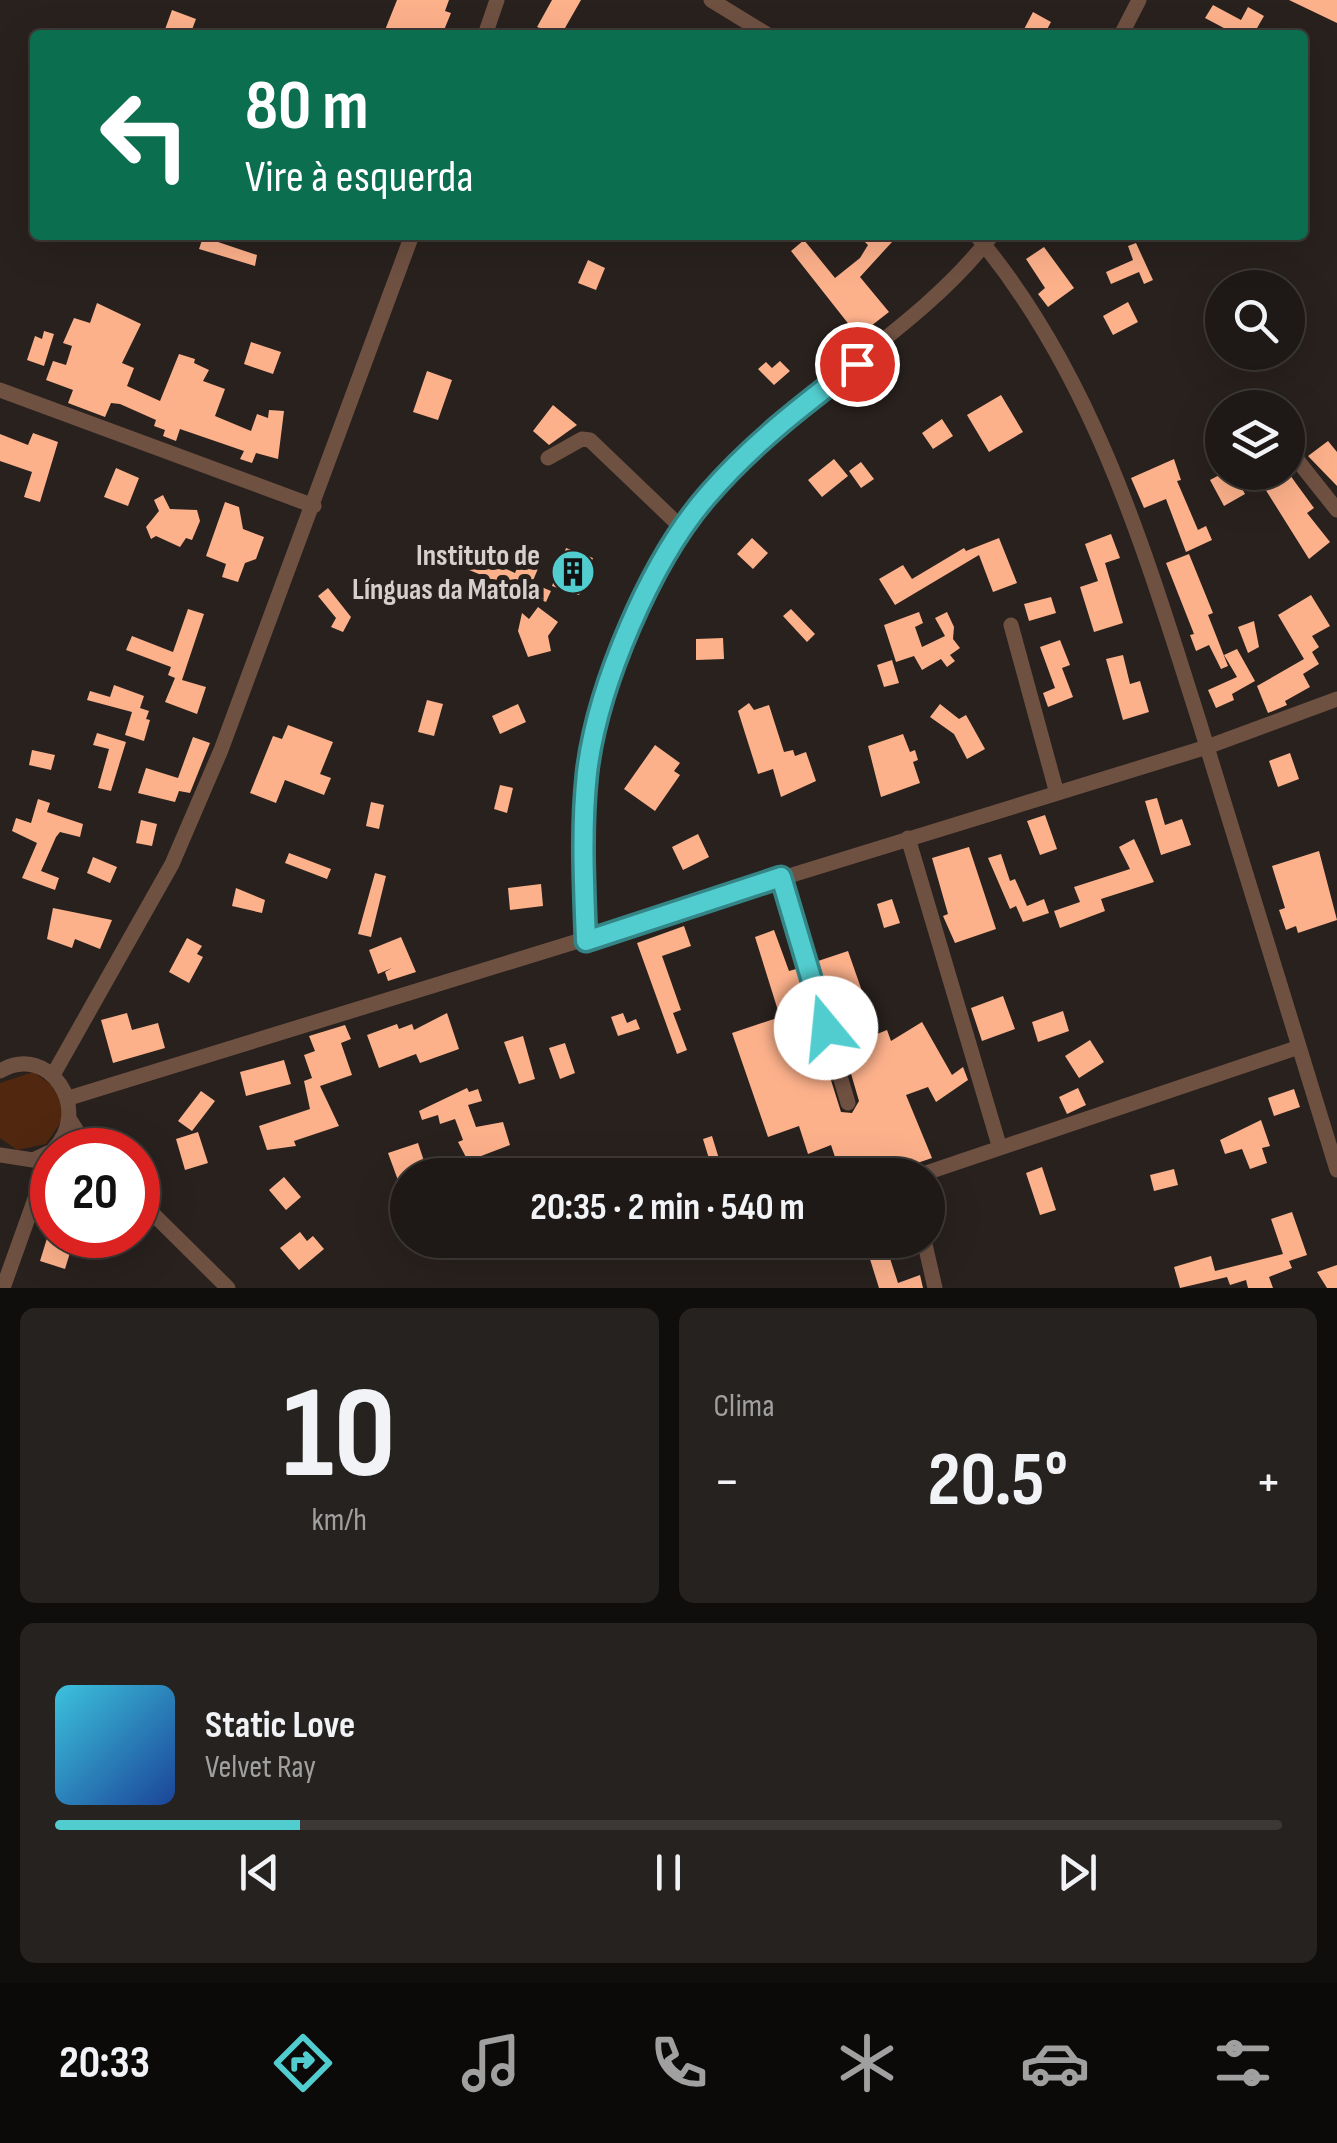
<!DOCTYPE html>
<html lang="pt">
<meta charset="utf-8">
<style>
:root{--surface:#1e1916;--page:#26221f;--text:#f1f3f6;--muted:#a1a0a1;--line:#3c3835;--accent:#52cdcf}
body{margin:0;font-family:"Sofia Sans Condensed",sans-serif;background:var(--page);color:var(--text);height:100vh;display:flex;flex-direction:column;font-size:38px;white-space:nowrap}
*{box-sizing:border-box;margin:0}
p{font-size:32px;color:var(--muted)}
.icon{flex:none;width:55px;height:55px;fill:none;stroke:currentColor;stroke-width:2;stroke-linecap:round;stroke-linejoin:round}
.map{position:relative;height:1288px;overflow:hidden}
.drawer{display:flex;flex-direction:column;gap:20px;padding:20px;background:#100e0c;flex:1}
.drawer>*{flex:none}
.guide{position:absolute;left:30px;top:30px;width:1278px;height:210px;border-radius:10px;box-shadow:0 10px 40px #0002,0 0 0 2px var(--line);background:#0b6e4f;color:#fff;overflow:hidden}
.tools{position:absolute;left:1205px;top:270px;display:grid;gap:20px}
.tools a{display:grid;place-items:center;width:100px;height:100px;border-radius:50%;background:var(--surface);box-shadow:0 10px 40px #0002,0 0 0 2px var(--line);font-size:50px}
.speed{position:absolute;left:30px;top:1128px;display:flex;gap:20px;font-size:50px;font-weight:700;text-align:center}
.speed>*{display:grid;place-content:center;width:130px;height:130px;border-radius:50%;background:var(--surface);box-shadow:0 10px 40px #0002,0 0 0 2px var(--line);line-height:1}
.speed .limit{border:15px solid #d22;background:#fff;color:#111}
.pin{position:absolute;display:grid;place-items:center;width:85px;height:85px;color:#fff;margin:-42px;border:5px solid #fff;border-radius:50%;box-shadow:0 2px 10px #0007}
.me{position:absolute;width:110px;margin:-55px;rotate:343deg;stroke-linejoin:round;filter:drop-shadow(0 0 8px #0008)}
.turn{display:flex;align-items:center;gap:35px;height:210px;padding:0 50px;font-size:45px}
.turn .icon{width:130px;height:130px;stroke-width:2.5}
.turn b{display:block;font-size:70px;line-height:85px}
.big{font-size:75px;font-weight:700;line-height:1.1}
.drawer .widget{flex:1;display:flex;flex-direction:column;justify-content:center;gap:15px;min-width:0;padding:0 35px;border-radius:15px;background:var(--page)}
.drawer .dial{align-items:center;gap:0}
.dial b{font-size:130px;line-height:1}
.song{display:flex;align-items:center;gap:30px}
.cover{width:120px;height:120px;border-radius:15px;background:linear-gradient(135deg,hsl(190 70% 55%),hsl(220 70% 35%))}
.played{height:10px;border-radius:5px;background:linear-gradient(90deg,var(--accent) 20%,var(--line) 20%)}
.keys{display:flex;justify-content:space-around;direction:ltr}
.heat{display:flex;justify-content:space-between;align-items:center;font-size:55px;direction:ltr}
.drawer .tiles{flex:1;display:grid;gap:20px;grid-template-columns:1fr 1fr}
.widget:last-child{grid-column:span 2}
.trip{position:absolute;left:390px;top:1158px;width:555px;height:100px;border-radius:50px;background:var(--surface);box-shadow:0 10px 40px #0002,0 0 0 2px var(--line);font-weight:700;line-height:100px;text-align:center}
.menu{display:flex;height:160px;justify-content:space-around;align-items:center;background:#0c0a09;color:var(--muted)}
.menu .icon{width:70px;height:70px}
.menu .selected{color:var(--accent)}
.menu b{font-size:45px;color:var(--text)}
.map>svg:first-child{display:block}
.green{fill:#51270f}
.building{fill:#fdb18b}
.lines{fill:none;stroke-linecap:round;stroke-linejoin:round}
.minor{stroke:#6f5142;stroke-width:15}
.route-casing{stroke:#358587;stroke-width:25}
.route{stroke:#52cdcf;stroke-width:18}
.labels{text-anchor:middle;stroke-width:10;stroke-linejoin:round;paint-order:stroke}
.poi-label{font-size:30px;font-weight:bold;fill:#d5d0ce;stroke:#28211e;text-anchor:end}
</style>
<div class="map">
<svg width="1337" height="1288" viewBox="0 0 1337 1288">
<rect width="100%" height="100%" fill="#28211e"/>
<path class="green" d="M33 1072 58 1089 63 1119 46 1144 17 1150 0 1138V1083Z"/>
<path class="building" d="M397 0H449L445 11 451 13 442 35H383Z
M552 0H581L561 35 537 27Z
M1289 0H1337V23Z
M1213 5 1241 20 1248 7 1264 16 1253 35H1237L1205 18Z
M172 10 196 19 190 35H163Z
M1033 12 1051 22 1044 35H1021Z
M858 235H884L892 242 860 277 889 312 858 336 791 251 804 240 835 278 860 258 868 245Z
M203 237 257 255 255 266 199 249Z
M1136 243 1153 280 1144 284 1139 272 1111 284 1106 272 1133 260 1128 246Z
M1044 247 1074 288 1048 307 1038 294 1045 288 1026 259Z
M588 260 605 268 596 290 578 283Z
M1128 302 1138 322 1113 335 1103 316Z
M97 303 141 324 122 363 134 368 127 386 160 401 179 354 195 359 194 363 209 370 203 381 225 389 215 416 251 431 257 414 268 418 269 410 284 411 278 459 256 453 252 463 240 459 244 451 180 429 176 441 163 436 165 430 154 426 156 420 120 404 111 403 105 417 68 403 73 390 46 380 53 361 66 365 72 346 63 343 74 318 90 323Z
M44 331 54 334 44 366 27 360 35 336 42 339Z
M251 342 281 352 273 374 244 364Z
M780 361 790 371 774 385 758 369 766 362 772 368Z
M427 371 452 380 438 420 413 412Z
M1001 395 1023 432 989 452 967 415Z
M553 405 577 425 549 445 533 431Z
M942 419 953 436 933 449 922 433Z
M33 433 58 442 40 502 24 497 32 472 0 461V434L28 445Z
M1328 441 1337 452V486L1308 456Z
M834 459 848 476 822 497 808 480Z
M1174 459 1181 480 1177 481 1198 530 1206 526 1212 540 1186 552 1166 499 1144 508 1131 478Z
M861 462 874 479 861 488 849 471Z
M116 468 139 478 128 506 104 497Z
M1225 472H1233L1245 494 1224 506 1210 480Z
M1277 472H1288L1295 482 1314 508 1307 513 1330 542 1309 559 1262 484Z
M163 495 170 509 197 510 200 521 192 540 186 538 180 547 156 536 151 539 146 527 159 511 154 500Z
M225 502 239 507 243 529 264 537 256 559 245 563 238 582 222 577 226 564 206 556Z
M1111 534 1120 558 1105 563 1123 623 1094 632 1080 587 1098 581 1085 544Z
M752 538 768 553 753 569 737 554Z
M999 538 1017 583 993 592 979 555 895 605 879 579 903 565 912 579 964 548 966 551Z
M566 548 593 558 579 595 552 586Z
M469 552 515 573 524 552 542 559 532 583 551 591 546 602 462 567Z
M1189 554 1213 613 1208 615 1228 666 1221 669 1209 645 1196 651 1190 635 1194 634 1166 563Z
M328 588 351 617 343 632 331 627 336 618 318 596Z
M1311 595 1330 626 1312 636 1319 647 1312 652 1319 664 1303 674 1310 687 1285 701 1287 705 1268 713 1257 686 1304 659 1278 615Z
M1051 597 1056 613 1029 621 1024 604Z
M538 607 558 622 548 636 551 651 528 657 518 631 522 613 529 619Z
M188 609 204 614 182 680 206 687 197 714 165 702 175 678 168 675 171 667 126 650 132 636 173 652Z
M791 609 815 634 807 642 783 616Z
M919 612 923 623 915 627 922 647 945 636 935 618 947 612 954 627 953 639 960 648 950 655 955 661 947 667 941 659 922 670 914 656 896 662 884 625Z
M1254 621 1259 647 1248 653 1238 627Z
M723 638 724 659 696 660V639Z
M1060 640 1070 665 1062 668 1073 697 1048 707 1043 693 1055 688 1040 647Z
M1237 649 1255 681 1232 694 1234 700 1216 708 1208 690 1237 677 1224 655Z
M1123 655 1130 684 1140 681 1149 712 1123 720 1106 659Z
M892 660 899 683 884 687 877 665Z
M114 685 144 696 140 708 149 711 146 719 150 720 144 741 125 735 132 712 87 700 90 691 110 697Z
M427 700 443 704 434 736 418 732Z
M749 703 754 710 769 705 784 752 793 750 795 756 806 752 816 781 781 797 773 769 758 774 738 711Z
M518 704 526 722 500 734 492 716Z
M940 704 959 719 966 715 985 749 967 759 954 734 930 717Z
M288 725 333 742 320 774 331 778 324 795 285 780 276 803 250 793 273 736 282 739Z
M97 733 126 742 111 791 98 788 109 749 93 745Z
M903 734 910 752 915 750 918 760 913 762 920 783 881 797 868 746Z
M193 737 210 743 190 793 179 791 175 802 138 793 146 768 178 778Z
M655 745 680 763 674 771 680 775 655 811 624 789Z
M32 750 55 755 51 770 29 765Z
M1290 753 1299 779 1278 787 1269 761Z
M500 785 513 788 507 813 494 809Z
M1157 798 1165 825 1182 819 1191 845 1161 855 1145 801Z
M38 799 50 803 47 812 83 824 80 837 60 832 56 837 41 871 59 878 55 890 22 878 37 843 12 831 16 818 31 823Z
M371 802 384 805 379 829 366 826Z
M1045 815 1057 849 1040 855 1027 821Z
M141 820 157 824 152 846 136 843Z
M698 834 709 857 683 870 672 847Z
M1134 839 1154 882 1101 899 1105 911 1060 928 1054 911 1080 902 1074 887 1130 869 1119 847Z
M969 847 996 929 955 943 943 916 948 914 932 858Z
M1319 851 1337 920 1298 933 1296 926 1286 930 1279 910 1285 908 1272 866Z
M289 853 331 869 327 879 285 863Z
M1001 854 1010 881 1015 879 1027 906 1044 899 1049 913 1023 922 1016 906 1010 909 988 858Z
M93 857 117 867 110 883 87 873Z
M375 873 386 876 371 937 358 934Z
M541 884 543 906 510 910 508 888Z
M236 888 265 900 262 913 232 906Z
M892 899 900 923 884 928 877 904Z
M53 908 112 920 100 949 75 939 72 948 47 939Z
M684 926 691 946 662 956 681 1010 673 1013 687 1050 677 1054 637 943Z
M774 930 789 971 796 969 841 1112 852 1113 859 1101 818 961 848 951 877 1034 887 1030 891 1041 922 1022 952 1075 963 1067 968 1080 936 1102 928 1087 906 1095 932 1158 882 1175H841L831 1145 808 1154 799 1126 768 1137 732 1033 780 1017 755 937Z
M401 937 416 972 388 981 385 972 392 968 378 974 369 950Z
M187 938 202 946 197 954 203 957 189 983 169 972Z
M1003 996 1015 1029 982 1041 971 1008Z
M1063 1011 1069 1031 1038 1042 1032 1022Z
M127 1013 132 1030 158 1023 165 1048 113 1063 101 1020Z
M447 1013 459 1049 420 1063 416 1054 379 1068 367 1035 397 1024 399 1029 412 1024 414 1030Z
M623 1013 627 1023 636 1019 640 1029 618 1036 611 1017Z
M345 1025 351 1039 341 1043 352 1075 320 1086 339 1126 294 1141 296 1146 267 1150 259 1126 310 1109 304 1081 312 1078 304 1055 315 1051 309 1036Z
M523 1036 535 1079 519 1084 504 1042Z
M1090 1040 1104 1062 1079 1078 1065 1056Z
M565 1043 575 1073 560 1079 549 1048Z
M284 1060 291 1084 246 1096 240 1072Z
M467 1088 469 1092 478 1089 482 1101 468 1105 476 1127 503 1122 510 1145 468 1161 458 1142 463 1140 455 1119 440 1124 438 1115 422 1120 419 1111Z
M1078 1088 1086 1105 1067 1114 1059 1097Z
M1294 1089 1300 1107 1274 1116 1268 1098Z
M201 1091 215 1101 192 1131 178 1121Z
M1261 1120 1270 1146 1262 1148 1267 1163 1250 1169 1242 1149 1225 1154 1220 1140Z
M198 1132 208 1163 185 1170 176 1139Z
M712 1136 724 1175H675L710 1162 703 1139Z
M418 1143 428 1173 408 1175V1180L399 1183 388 1153Z
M1042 1167 1056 1210 1040 1215 1026 1173Z
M1174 1169 1178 1185 1154 1191 1150 1175Z
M284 1177 301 1197 286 1210 269 1190Z
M1292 1212 1307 1255 1289 1261 1292 1268 1269 1277 1273 1288H1248L1246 1280 1230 1285 1227 1277 1180 1288 1174 1267 1211 1256 1215 1271 1283 1254 1271 1219Z
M300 1232 307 1241 313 1236 324 1249 299 1270 280 1248Z
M48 1235H113L109 1247 97 1244 95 1250 73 1243 65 1269 40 1261Z
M864 1240H884L898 1283 920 1275 923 1288H879Z
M1337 1265V1288H1327L1317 1272Z"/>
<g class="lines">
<path class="minor" d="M711 0 768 35
M485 35 497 0
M1121 35 1139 0
M976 235C1093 374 1145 551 1199 721 1246 870 1291 1020 1337 1170
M0 390 314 506
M548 458 582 439 590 440 684 530
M1298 461 1337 510
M1011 625 1056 790
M908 838 999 1145
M781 877 848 1103
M586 941C583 883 578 824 588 766 614 620 686 501 799 407 865 352 939 304 992 235
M0 1071C48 1042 94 1109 53 1150
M53 1075 172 864 221 750 412 235
M69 1098 1207 747 1337 699
M70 1120 89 1150
M0 1155 33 1160 52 1151
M920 1175 1299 1047
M138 1199 228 1288
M924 1240 935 1288
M3 1288 52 1151"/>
</g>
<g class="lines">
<defs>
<path id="route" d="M826 1028 781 877 586 941C584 885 581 829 587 773 597 687 651 560 708 495 752 444 804 404 857 364"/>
</defs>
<use href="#route" class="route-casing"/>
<use href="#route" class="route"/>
</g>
<defs>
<symbol id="building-disc" viewBox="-11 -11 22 22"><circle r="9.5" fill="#52cdcf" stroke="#28211e"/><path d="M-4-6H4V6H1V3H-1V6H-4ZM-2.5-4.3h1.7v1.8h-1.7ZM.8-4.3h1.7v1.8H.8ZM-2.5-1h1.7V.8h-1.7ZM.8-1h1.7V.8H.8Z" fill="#111"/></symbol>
</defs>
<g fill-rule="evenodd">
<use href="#building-disc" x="548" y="547" width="50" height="50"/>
</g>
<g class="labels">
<g class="poi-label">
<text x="540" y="565">Instituto de<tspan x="540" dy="34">Línguas da Matola</tspan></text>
</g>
</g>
</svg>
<div class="tools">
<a><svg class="icon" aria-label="search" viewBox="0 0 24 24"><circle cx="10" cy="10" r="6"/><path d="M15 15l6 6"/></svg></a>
<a><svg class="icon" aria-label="layers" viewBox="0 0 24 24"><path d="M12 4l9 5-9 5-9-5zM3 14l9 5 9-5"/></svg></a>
</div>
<div class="speed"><div class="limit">20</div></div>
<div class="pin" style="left:857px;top:364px;background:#d93025"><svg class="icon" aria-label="arrive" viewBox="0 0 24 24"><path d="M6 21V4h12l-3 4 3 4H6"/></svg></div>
<svg class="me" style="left:826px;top:1028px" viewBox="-20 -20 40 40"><circle r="19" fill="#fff"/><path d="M0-13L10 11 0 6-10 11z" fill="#52cdcf"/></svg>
<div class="trip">20:35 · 2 min · 540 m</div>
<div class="guide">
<div class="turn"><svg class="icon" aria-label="left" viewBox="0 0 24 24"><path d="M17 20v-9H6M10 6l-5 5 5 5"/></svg><div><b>80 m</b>Vire à esquerda</div></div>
</div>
</div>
<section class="drawer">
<div class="tiles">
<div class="widget dial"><b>10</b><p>km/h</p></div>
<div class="widget"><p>Clima</p>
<div class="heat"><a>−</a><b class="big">20.5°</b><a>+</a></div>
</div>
<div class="widget">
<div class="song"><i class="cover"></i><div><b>Static Love</b><p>Velvet Ray</p></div></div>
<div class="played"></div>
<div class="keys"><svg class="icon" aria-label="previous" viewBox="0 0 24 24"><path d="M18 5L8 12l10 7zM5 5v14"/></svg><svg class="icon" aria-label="pause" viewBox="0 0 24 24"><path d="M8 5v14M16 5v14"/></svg><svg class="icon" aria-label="next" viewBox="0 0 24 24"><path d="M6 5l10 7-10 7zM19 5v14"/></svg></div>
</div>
</div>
</section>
<nav class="menu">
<b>20:33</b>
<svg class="icon selected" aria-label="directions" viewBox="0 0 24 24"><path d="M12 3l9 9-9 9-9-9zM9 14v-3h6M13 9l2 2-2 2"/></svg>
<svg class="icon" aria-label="music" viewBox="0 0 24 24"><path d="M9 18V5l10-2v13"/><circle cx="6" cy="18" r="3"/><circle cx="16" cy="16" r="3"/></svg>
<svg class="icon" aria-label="phone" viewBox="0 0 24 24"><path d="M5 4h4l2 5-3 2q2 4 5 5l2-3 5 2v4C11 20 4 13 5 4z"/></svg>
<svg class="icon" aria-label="climate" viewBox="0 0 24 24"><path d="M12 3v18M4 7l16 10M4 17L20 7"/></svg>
<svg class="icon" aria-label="car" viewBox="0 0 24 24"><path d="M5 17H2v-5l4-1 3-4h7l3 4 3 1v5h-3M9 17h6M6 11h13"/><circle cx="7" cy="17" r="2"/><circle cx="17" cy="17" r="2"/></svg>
<svg class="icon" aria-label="filters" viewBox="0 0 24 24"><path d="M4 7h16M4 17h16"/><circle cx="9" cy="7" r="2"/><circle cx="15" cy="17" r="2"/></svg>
</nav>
